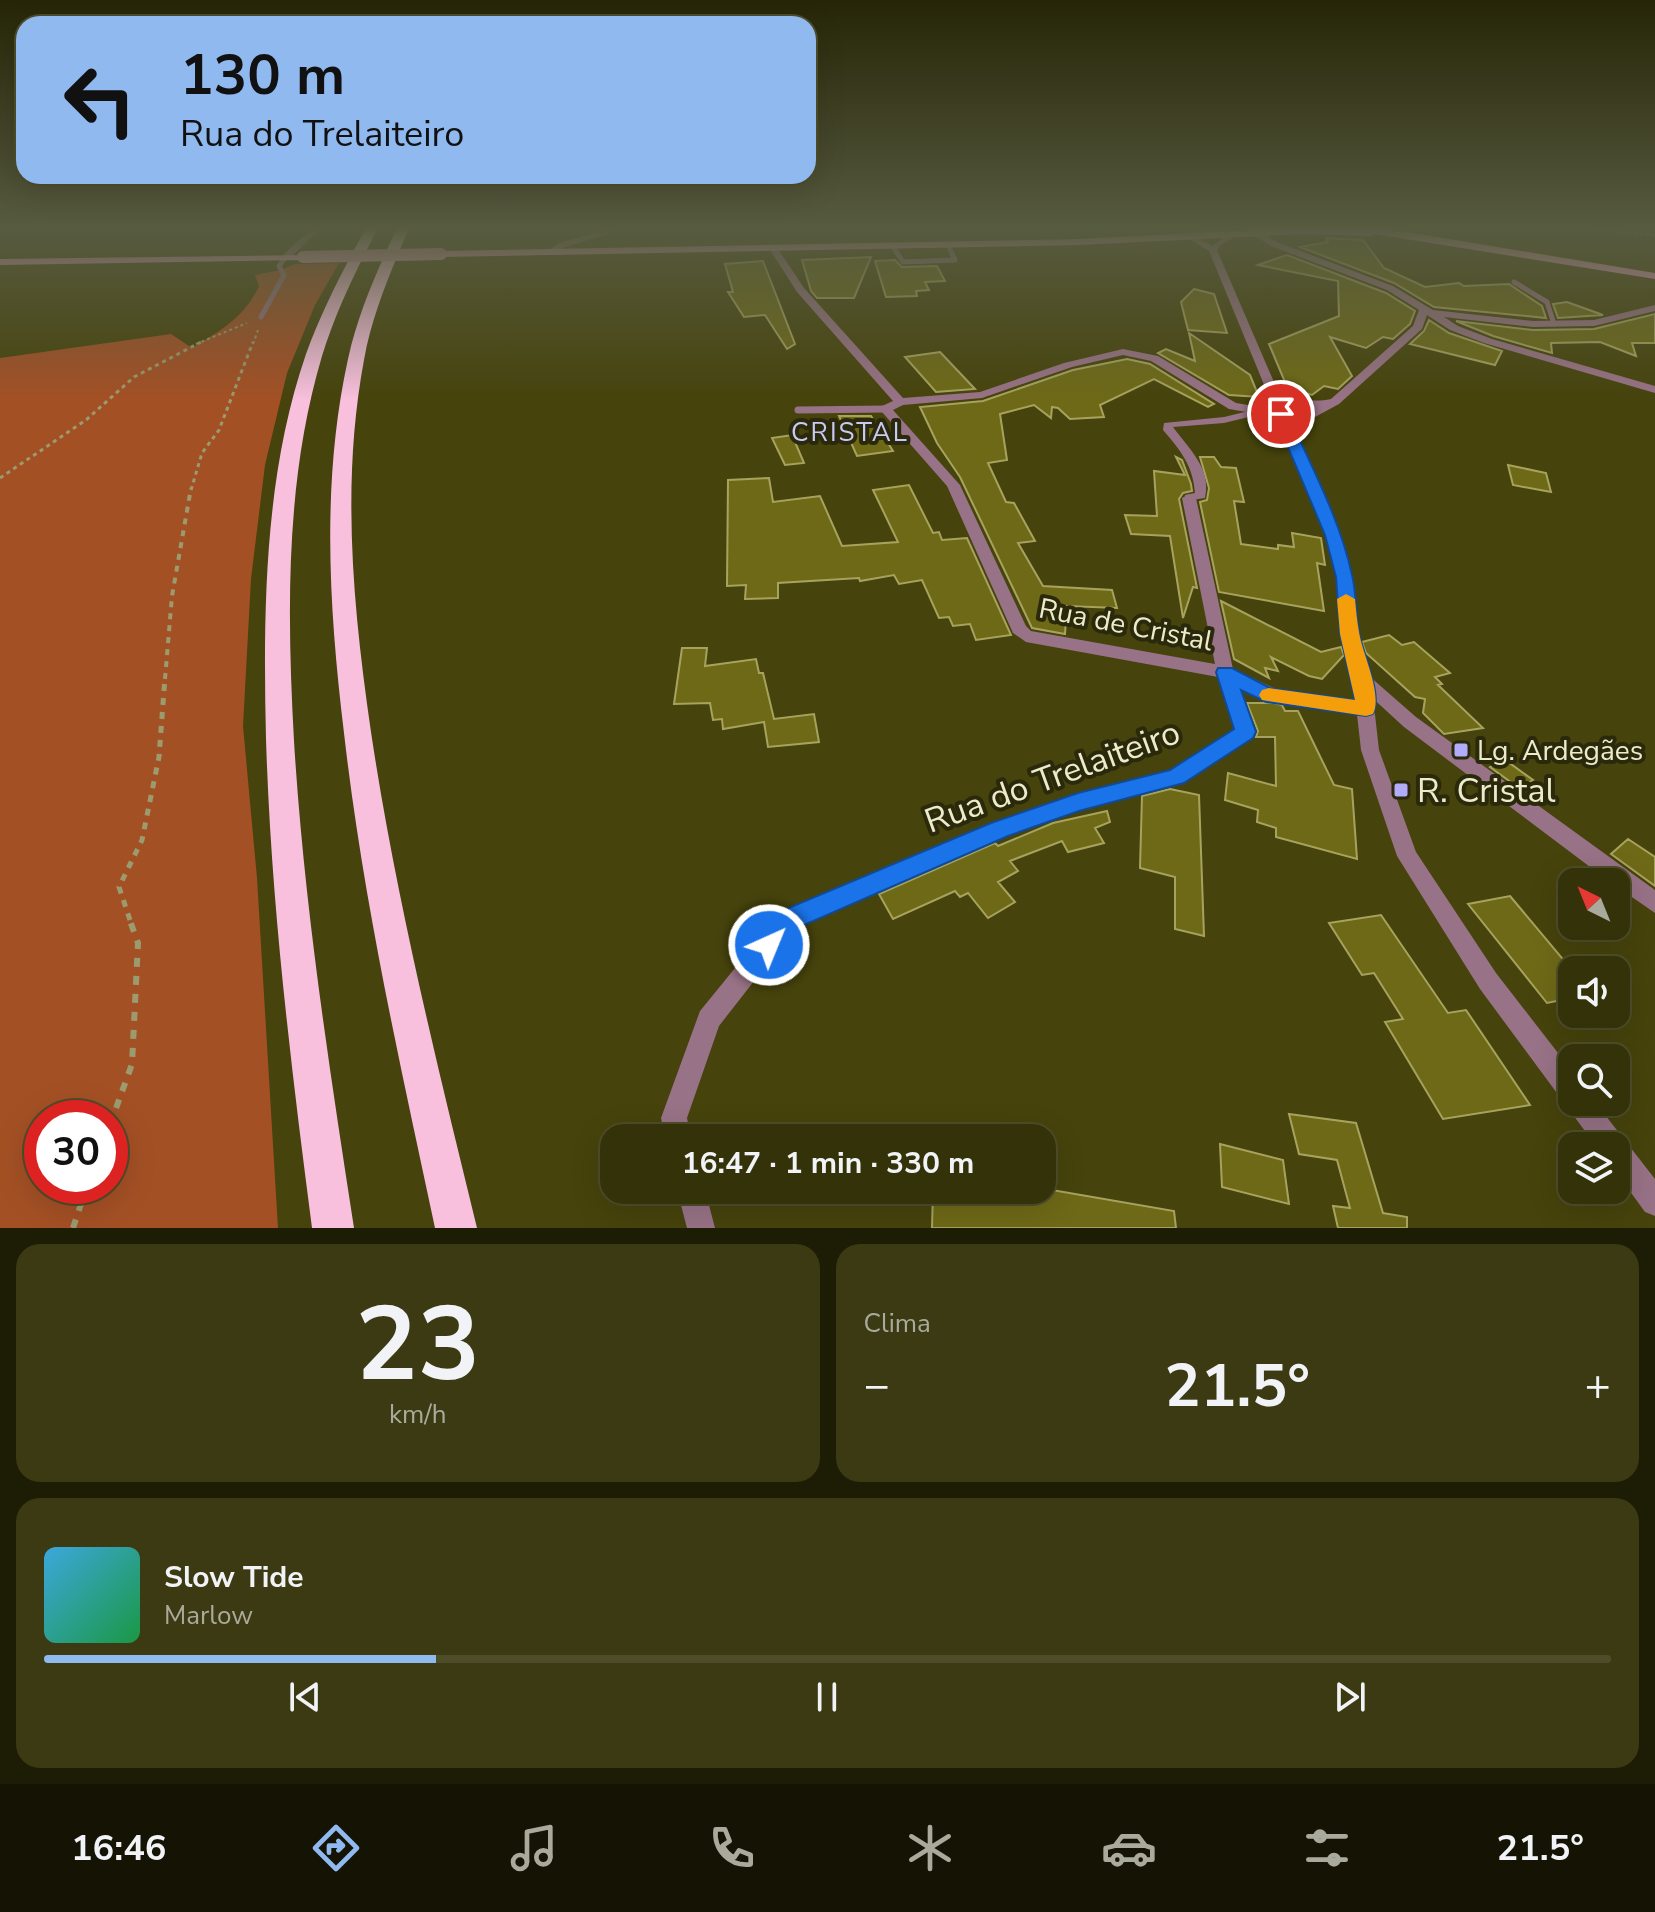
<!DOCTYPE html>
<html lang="pt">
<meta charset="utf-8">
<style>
:root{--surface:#343209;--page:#3c3a12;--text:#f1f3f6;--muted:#a9aa9c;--line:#4e4d2a;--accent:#90b9f0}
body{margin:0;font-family:"Nunito Sans",sans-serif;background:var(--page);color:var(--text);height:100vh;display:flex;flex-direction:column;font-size:30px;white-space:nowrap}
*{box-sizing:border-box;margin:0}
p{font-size:26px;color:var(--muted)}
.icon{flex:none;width:44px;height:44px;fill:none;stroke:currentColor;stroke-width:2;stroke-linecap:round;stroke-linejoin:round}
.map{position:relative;height:1228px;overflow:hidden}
.side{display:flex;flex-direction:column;gap:16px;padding:16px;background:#1d1c05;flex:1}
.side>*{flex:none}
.hud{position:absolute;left:16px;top:16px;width:800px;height:168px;border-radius:24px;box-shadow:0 8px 32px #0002,0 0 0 2px var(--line);background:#90b9f0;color:#111;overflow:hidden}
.needle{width:52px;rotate:317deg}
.buttons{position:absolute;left:1558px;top:868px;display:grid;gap:16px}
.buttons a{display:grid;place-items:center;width:72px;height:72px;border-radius:16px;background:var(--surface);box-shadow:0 8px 32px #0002,0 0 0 2px var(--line);font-size:40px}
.speed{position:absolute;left:24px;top:1100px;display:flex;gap:16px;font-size:40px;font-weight:700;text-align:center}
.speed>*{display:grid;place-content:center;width:104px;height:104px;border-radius:50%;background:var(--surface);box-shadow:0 8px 32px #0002,0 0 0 2px var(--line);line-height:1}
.speed .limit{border:12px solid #d22;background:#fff;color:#111}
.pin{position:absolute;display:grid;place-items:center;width:68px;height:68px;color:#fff;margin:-34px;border:4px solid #fff;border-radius:50%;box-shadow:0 2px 8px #0007}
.me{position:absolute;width:88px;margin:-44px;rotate:44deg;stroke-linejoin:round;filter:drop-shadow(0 0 6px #0008)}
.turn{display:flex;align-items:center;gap:28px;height:168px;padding:0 32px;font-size:36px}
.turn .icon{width:104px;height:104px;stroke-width:2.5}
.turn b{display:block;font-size:56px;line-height:68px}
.big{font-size:60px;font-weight:700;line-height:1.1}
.side .card{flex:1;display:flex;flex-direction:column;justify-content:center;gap:12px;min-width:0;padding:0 28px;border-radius:24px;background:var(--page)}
.side .dial{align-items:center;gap:0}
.dial b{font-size:104px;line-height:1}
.song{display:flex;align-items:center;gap:24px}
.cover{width:96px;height:96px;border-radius:12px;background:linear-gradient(135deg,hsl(200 70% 55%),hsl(140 70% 35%))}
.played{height:8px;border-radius:4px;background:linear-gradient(90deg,var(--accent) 25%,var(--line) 25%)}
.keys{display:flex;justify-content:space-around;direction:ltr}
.heat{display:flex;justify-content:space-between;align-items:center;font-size:44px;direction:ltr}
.side .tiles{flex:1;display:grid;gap:16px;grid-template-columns:1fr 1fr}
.card:last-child{grid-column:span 2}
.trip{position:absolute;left:600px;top:1124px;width:456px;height:80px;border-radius:24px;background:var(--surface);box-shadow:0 8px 32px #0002,0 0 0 2px var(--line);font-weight:700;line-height:80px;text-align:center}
.tabs{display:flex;height:128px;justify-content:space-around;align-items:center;background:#151404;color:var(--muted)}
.tabs .icon{width:56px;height:56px}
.tabs .current{color:var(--accent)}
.tabs b{font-size:36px;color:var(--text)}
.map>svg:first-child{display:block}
.forest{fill:#a45025;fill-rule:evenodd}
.building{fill:#6e6917;stroke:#a7a35e;stroke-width:2}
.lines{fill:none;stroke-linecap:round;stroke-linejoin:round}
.path-far4{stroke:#9c9b6e;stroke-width:2;stroke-dasharray:3 3;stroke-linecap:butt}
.path-far3{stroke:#9c9b6e;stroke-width:3;stroke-dasharray:4 4;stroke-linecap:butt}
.path-far2{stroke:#9c9b6e;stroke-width:4;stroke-dasharray:6 6;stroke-linecap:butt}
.path-far1{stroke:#9c9b6e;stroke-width:5;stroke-dasharray:7 7;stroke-linecap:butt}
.path{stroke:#9c9b6e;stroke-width:6;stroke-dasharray:9 9;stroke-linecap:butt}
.service-far1{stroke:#987286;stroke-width:5}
.service{stroke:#987286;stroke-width:7}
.pedestrian{fill:#987286;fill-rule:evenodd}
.minor{fill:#987286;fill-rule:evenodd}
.tertiary{fill:#987286;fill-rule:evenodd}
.primary{fill:#eca0ca;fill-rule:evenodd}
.motorway{fill:#f8c0dd;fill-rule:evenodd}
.primary-bridge{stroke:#eca0ca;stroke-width:12}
.route{fill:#1a73e8;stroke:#114b97;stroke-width:2}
.slow{fill:#f59e0b}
.poi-dot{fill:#b1adfa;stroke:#2b290c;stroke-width:3}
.labels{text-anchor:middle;stroke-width:8;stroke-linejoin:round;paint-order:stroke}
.far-neighbourhood-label{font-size:26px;letter-spacing:2px;fill:#c9c9f4;stroke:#2b290c}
.street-label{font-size:28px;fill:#edecca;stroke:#2b290c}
.poi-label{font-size:28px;fill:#edecca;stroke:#2b290c;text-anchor:start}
.near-street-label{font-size:34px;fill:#edecca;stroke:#2b290c}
.near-poi-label{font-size:34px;fill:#edecca;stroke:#2b290c;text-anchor:start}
</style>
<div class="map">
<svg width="1655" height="1228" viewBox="0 0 1655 1228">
<rect width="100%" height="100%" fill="#46430c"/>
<path class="forest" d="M339 263 315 305 287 373 265 465 251 579 243 726 257 878 278 1228H0V358L171 334 192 348C221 330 244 318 259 286L255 275 281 270 295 264ZM42 1118H110V1186H42Z"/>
<path class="building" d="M1326 238 1363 240 1384 268 1425 287 1459 283 1464 286 1509 284 1542 306 1546 318 1434 307 1394 283 1300 247 1328 242Z
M1287 255 1386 293 1415 311 1410 324 1393 339 1383 337 1366 348 1330 337 1352 376 1338 389 1324 386 1312 395 1287 387 1269 344 1339 316 1338 281 1258 265Z
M871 257 854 298H817L811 291 802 260Z
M895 260 902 267 937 266 945 281 925 282 929 290 916 291 917 296 886 297 875 261Z
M763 261 795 344 787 349 765 315 744 317 728 292H733L725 264Z
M1194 289 1214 294 1227 333 1188 330 1181 302Z
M1567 302 1603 315 1558 318 1553 304Z
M1655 314V343H1632L1636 356 1600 342 1551 343 1552 353 1493 336 1456 321 1533 330 1594 329Z
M1429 320 1449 333 1502 351 1495 365 1410 344 1424 331Z
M1189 333 1250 375 1259 397 1229 395 1158 353 1166 349 1195 361Z
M940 352 975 389 936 392 905 357Z
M1127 359 1150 364 1214 404 1208 407 1154 379 1100 405 1104 417 1070 419 1058 408 1052 407 1051 418 1034 405 1000 414 1007 460 988 463 1006 502 1014 503 1035 541 1018 543 1043 586 1112 590 1117 608 1067 606 1065 634 1032 628 960 477 937 443 920 407 983 401 1073 370Z
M839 416H871L893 451 857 456Z
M792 435 804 463 785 465 772 438Z
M1176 457 1182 460 1191 484 1192 491 1183 493 1179 499 1197 588 1193 587 1183 618 1170 536 1131 534 1125 515 1157 516 1154 471 1185 475Z
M1200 457H1214L1221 467 1236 468 1244 502 1234 501 1241 544 1278 549V545L1294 547 1292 533 1321 538 1325 565 1317 563 1324 611 1219 592 1200 502 1207 500 1209 488Z
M1508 465 1546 473 1551 492 1513 485Z
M769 478 773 502 820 496 842 546 898 542 873 490 909 485 933 533 939 532 942 540 967 538 1011 635 976 640 970 624 953 626 949 617 939 618 922 580 899 584 894 575 860 581 859 578 778 583V598L745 599 746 585 727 586 728 480Z
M1221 601 1321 652 1341 647 1344 655 1322 679 1309 676 1271 657 1278 671 1265 668 1269 678 1234 659Z
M1389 635 1402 645 1414 642 1450 673 1435 677 1442 684 1438 685 1483 728 1444 734 1423 713 1425 699 1415 697 1366 653 1362 642Z
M682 648H707L705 666 756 659 759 673H763L774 719 814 714 819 742 768 747 764 722 723 729 722 719 713 720 710 703 674 704Z
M1247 703H1274L1282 705 1285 711H1298L1334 785 1352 789 1357 859 1276 837V828L1257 822 1258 810 1225 800 1228 773 1276 786 1275 737H1256L1258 731Z
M1504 759 1533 780 1519 788 1490 767Z
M1170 789 1199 795 1204 936 1175 929V877L1140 868 1142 796Z
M1107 811 1110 822 1095 828 1104 843 1068 852 1062 841 1010 861 1018 871 998 882 1015 902 988 918 968 893 960 897 955 891 893 919 879 894 995 843 998 846 1053 823Z
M1628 839 1655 857V886L1611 854Z
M1510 896 1572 970V998L1547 1003 1468 904Z
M1381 915 1448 1013 1466 1010 1530 1105 1443 1119 1385 1022 1403 1019 1374 973 1362 975 1329 923Z
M1289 1114 1356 1123 1383 1213 1407 1217V1228H1338L1333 1206 1350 1208 1337 1160 1299 1154Z
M1220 1144 1283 1160 1289 1204 1222 1187Z
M933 1190H1052L1174 1211 1176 1228H932Z"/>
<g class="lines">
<path class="path-far4" d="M1562 228 1655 235
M196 344 247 323
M253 344 258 330"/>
<path class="path-far3" d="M0 478 86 420 134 377 201 342
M191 490 202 453 219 430 253 342"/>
<path class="path-far2" d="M165 679 172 596 191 488"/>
<path class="path-far1" d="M130 920 119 887 142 840 159 757 165 677"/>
<path class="path" d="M110 1125 132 1064 138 943 129 918
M73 1228 87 1186"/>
<path class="service-far1" d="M892 245 903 262 955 260 948 245
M1514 282 1547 302 1554 324
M261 317 284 275 279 266 285 258"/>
<path class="service" d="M798 410 886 409"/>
<path class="pedestrian" d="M1257 409 1262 412 1261 414 1224 423 1173 427C1188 448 1212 468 1205 498L1185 501V495L1195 493C1193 465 1180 450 1163 430L1164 423 1224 417Z"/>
<path class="minor" d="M312 228H321L288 260H282V256Z
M613 228H628L565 247 553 254 546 252 559 243Z
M1193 228H1210L1224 233 1220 235Z
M1257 233H1263L1277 242 1393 286 1433 310 1533 321 1594 320 1655 305V311L1594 326 1533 327 1444 317 1458 326 1492 339 1655 386V393L1484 343 1450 330 1427 315 1422 329 1339 404 1291 430H1283V424L1312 409 1289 403 1269 393V389C1292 388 1299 406 1331 399L1413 326 1419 310 1387 290 1271 246 1257 237Z
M770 246H776L804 288 903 398 980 392 1064 363 1123 349 1158 356 1236 403 1285 411 1287 414 1281 418 1229 409 1151 361 1123 355 1072 367 982 398 903 405 893 410 960 485 1026 626 1031 631 1215 664 1182 498 1189 494 1196 498 1233 669 1276 689 1366 702 1372 704 1375 709 1372 714 1366 716C1323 710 1280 706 1239 688L1255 732 1253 737 1184 782 1079 810 1007 835 796 927 719 1026 687 1118 691 1138H665L661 1118 700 1011 780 913 993 823 1078 794 1172 771 1236 729 1218 677 1026 642 1013 633 947 486 882 412V406L893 401 797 292 769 248Z
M1362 673 1368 675 1416 717 1655 890V913L1616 886V882H1610L1404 727 1356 683 1353 679 1356 675Z
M677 1190H705L715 1228H687Z"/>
<path class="tertiary" d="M1192 234 1212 246 1228 235 1235 237 1221 245 1217 250 1340 535 1352 577 1357 634 1371 679 1379 750 1416 852 1496 973 1572 1071V1102H1595L1655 1179V1216L1645 1212 1616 1172V1146H1596L1480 989 1397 856 1361 750 1353 679 1341 634 1336 577 1326 535 1209 251 1189 239V235Z"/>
<path class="primary" d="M1284 228H1383L1655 273V279L1375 234 1370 236 1301 234 1078 245 441 257 436 254 441 251 1078 239Z
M307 255V259L303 260 0 265V259Z"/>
<path class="motorway" d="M366 228H378C356 270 336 311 322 356 285 480 287 613 294 741 304 904 329 1066 354 1228H312C291 1066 271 903 266 739 263 611 264 476 306 354 322 310 343 270 366 228Z
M397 228H409C391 271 372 314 364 360 341 483 353 608 371 732 396 899 437 1064 477 1228H435C400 1064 363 900 344 733 329 609 321 482 348 359 358 313 377 271 397 228Z"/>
<path class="primary-bridge" d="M303 257 441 254"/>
</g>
<linearGradient id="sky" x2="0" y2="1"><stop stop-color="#262507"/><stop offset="0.57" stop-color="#575b40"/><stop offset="1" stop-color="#575b40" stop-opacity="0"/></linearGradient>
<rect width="1655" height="400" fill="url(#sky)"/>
<path class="route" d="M1281 410 1288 414C1311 466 1340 519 1352 575 1357 595 1355 617 1360 637 1364 655 1383 697 1373 714L1366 716 1266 702 1241 690 1256 732 1253 738 1184 783 1079 811 1008 836 797 928 778 953 769 957 759 953 756 945 779 912 991 823 1078 793 1170 770 1234 729 1216 672 1218 668H1232L1270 688 1355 700 1340 634 1336 577 1325 535 1274 414Z"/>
<path class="slow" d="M1346 594 1355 599C1356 610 1357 621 1359 632 1362 653 1383 694 1373 714L1366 716 1262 700 1259 695 1262 690 1269 688 1355 700 1340 634 1337 599Z"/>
<g class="poi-dot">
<rect x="1453" y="742" width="16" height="16" rx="4"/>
<rect x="1393" y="782" width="16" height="16" rx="4"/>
</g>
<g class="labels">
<g class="far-neighbourhood-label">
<text x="850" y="441">CRISTAL</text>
</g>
<g class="street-label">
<text transform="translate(1126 624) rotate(11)" y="10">Rua de Cristal</text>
</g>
<g class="poi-label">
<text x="1477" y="760">Lg. Ardegães</text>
</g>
<g class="near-street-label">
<text transform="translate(1052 776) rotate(-20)" y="12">Rua do Trelaiteiro</text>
</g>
<g class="near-poi-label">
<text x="1417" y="802">R. Cristal</text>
</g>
</g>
</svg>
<div class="buttons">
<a><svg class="needle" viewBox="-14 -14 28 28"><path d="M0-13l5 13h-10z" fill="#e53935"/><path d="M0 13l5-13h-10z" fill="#a9aa9c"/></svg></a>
<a><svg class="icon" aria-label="sound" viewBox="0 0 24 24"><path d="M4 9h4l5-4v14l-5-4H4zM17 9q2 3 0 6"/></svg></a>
<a><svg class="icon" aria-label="search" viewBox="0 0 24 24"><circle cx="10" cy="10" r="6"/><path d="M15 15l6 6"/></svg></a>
<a><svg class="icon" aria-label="layers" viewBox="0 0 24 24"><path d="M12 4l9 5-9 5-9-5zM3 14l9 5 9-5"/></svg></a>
</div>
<div class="speed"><div class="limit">30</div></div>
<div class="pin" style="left:1281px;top:414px;background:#d93025"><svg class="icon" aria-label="arrive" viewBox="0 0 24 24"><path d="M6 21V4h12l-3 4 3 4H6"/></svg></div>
<svg class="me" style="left:769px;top:945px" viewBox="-20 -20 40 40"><circle r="17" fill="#1a73e8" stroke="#fff" stroke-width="3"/><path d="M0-11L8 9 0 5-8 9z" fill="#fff"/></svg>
<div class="trip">16:47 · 1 min · 330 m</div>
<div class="hud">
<div class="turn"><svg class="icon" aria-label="left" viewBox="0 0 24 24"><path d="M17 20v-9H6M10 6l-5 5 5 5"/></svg><div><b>130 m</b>Rua do Trelaiteiro</div></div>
</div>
</div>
<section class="side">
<div class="tiles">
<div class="card dial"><b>23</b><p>km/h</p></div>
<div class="card"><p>Clima</p>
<div class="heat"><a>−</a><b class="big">21.5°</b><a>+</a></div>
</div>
<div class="card">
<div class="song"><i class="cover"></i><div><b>Slow Tide</b><p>Marlow</p></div></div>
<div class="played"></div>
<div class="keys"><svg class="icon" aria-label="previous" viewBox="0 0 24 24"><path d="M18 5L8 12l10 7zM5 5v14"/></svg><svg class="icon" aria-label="pause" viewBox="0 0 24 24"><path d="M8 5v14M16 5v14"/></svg><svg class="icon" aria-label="next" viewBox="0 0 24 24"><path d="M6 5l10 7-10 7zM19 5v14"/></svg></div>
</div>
</div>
</section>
<nav class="tabs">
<b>16:46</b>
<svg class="icon current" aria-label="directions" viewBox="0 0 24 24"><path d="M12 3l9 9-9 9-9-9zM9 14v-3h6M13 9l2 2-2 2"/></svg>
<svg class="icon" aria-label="music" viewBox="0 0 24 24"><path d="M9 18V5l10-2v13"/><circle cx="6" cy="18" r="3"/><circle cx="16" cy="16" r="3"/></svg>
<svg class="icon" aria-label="phone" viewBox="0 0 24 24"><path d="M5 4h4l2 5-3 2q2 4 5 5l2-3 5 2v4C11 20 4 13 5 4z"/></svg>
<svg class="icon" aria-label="climate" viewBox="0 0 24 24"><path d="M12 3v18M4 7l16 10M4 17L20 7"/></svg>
<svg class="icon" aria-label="car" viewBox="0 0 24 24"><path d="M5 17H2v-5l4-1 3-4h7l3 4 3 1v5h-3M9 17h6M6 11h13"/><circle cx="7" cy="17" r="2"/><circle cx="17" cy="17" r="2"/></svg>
<svg class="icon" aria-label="filters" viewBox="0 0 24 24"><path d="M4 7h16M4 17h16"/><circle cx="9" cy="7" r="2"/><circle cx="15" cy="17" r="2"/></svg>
<b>21.5°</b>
</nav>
